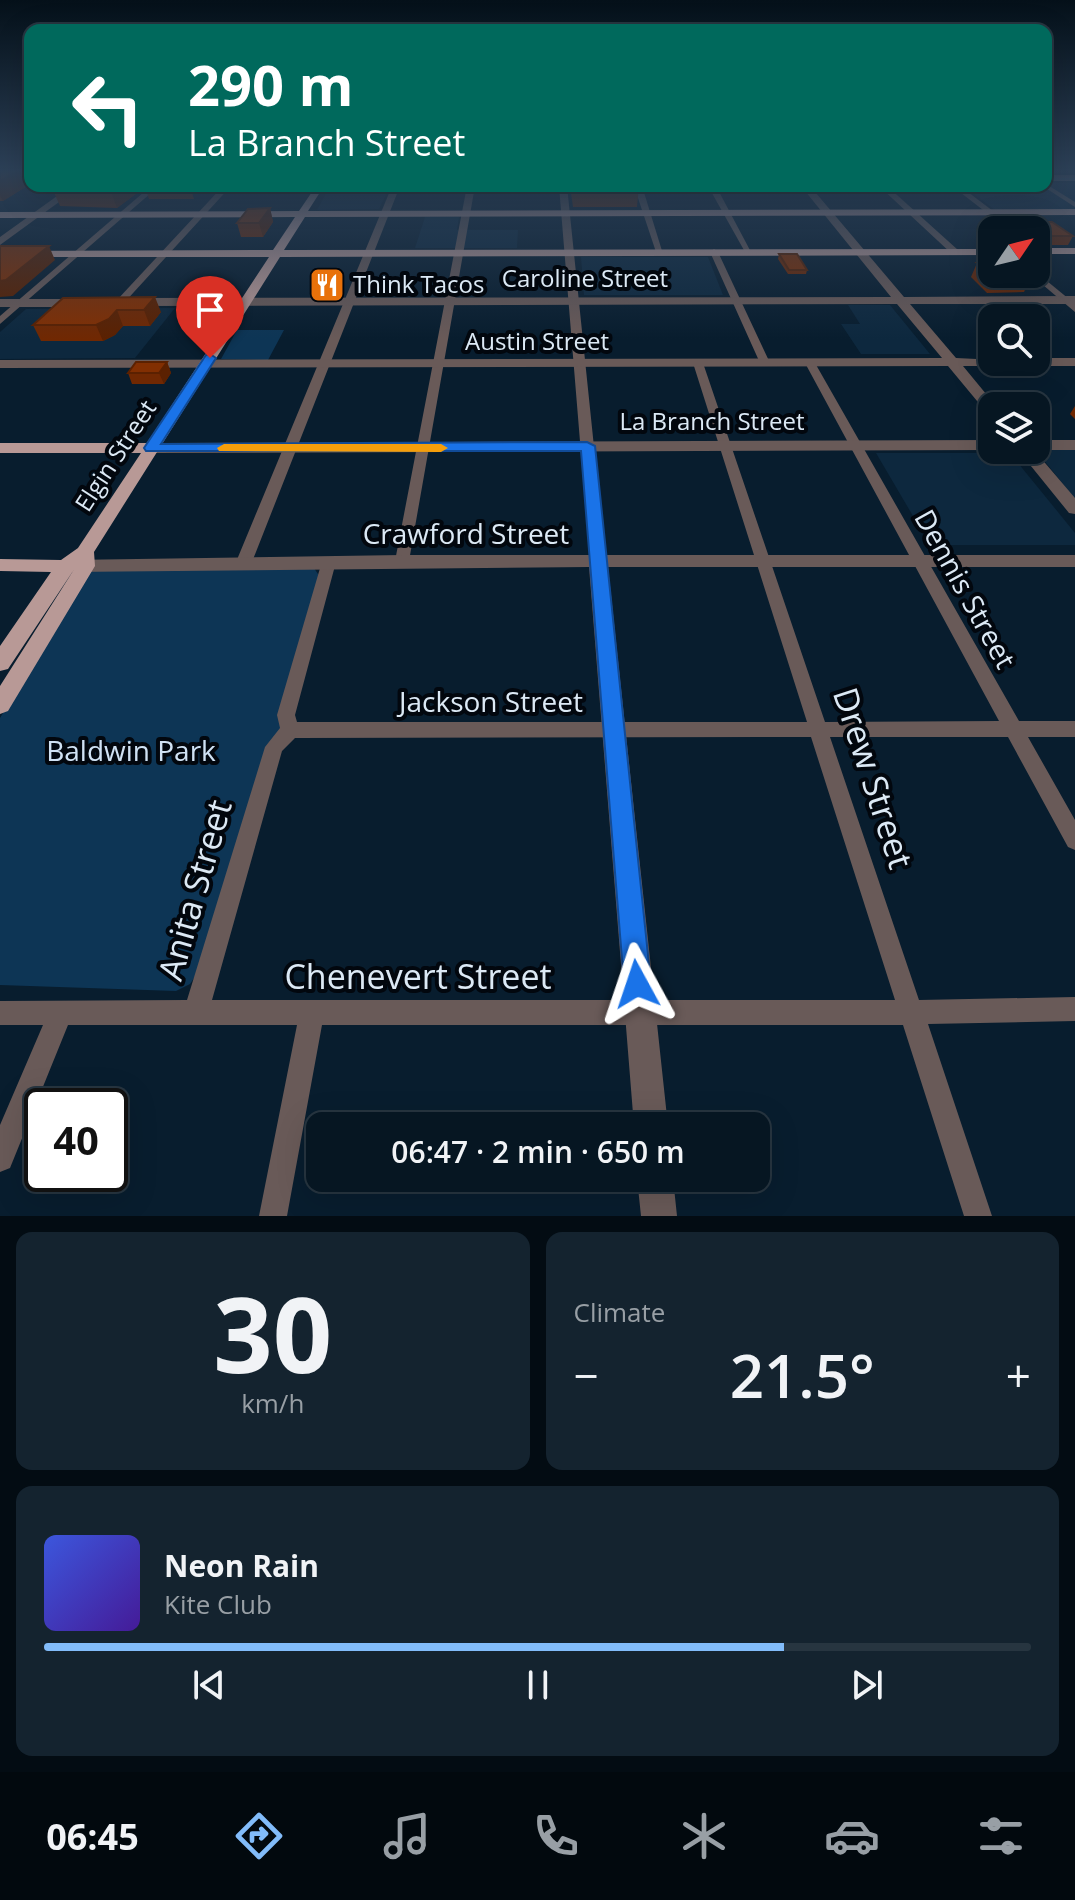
<!DOCTYPE html>
<meta charset="utf-8">
<style>
:root{--surface:#061622;--page:#14232f;--text:#f1f3f6;--muted:#989fa5;--line:#273540;--accent:#82bcfa}
body{margin:0;font-family:"Open Sans",sans-serif;background:var(--page);color:var(--text);height:100vh;display:flex;flex-direction:column;font-size:30px;white-space:nowrap}
*{box-sizing:border-box;margin:0}
p{font-size:26px;color:var(--muted)}
.icon{flex:none;width:44px;height:44px;fill:none;stroke:currentColor;stroke-width:2;stroke-linecap:round;stroke-linejoin:round}
.map{position:relative;height:1216px;overflow:hidden}
.panel{display:flex;flex-direction:column;gap:16px;padding:16px;background:#030c13;flex:1}
.panel>*{flex:none}
.top-card{position:absolute;left:24px;top:24px;width:1028px;height:168px;border-radius:16px;box-shadow:0 8px 32px #0002,0 0 0 2px var(--line);background:#00695c;color:#fff;overflow:hidden}
.needle{width:52px;rotate:55deg}
.controls{position:absolute;left:978px;top:216px;display:grid;gap:16px}
.controls a{display:grid;place-items:center;width:72px;height:72px;border-radius:16px;background:var(--surface);box-shadow:0 8px 32px #0002,0 0 0 2px var(--line);font-size:40px}
.speed{position:absolute;left:24px;top:1088px;display:flex;gap:16px;font-size:40px;font-weight:700;text-align:center}
.speed>*{display:grid;place-content:center;width:104px;height:104px;border-radius:50%;background:var(--surface);box-shadow:0 8px 32px #0002,0 0 0 2px var(--line);line-height:1}
.speed .limit{border:4px solid #111;border-radius:12px;background:#fff;color:#111}
.pin{position:absolute;display:grid;place-items:center;width:68px;height:68px;color:#fff;margin:-82px -34px;border-radius:50% 50% 50% 0;rotate:-45deg;box-shadow:0 0 8px #0007}
.pin .icon{rotate:45deg}
.me{position:absolute;width:88px;margin:-44px;rotate:355deg;stroke-linejoin:round;filter:drop-shadow(0 0 6px #0008)}
.turn{display:flex;align-items:center;gap:28px;height:168px;padding:0 32px;font-size:36px}
.turn .icon{width:104px;height:104px;stroke-width:2.5}
.turn b{display:block;font-size:56px;line-height:68px}
.big{font-size:60px;font-weight:600;line-height:1.1}
.panel .widget{flex:1;display:flex;flex-direction:column;justify-content:center;gap:12px;min-width:0;padding:0 28px;border-radius:16px;background:var(--page)}
.panel .dial{align-items:center;gap:0}
.dial b{font-size:104px;line-height:1}
.song{display:flex;align-items:center;gap:24px}
.cover{width:96px;height:96px;border-radius:12px;background:linear-gradient(135deg,hsl(230 70% 55%),hsl(260 70% 35%))}
.played{height:8px;border-radius:4px;background:linear-gradient(90deg,var(--accent) 75%,var(--line) 75%)}
.keys{display:flex;justify-content:space-around;direction:ltr}
.heat{display:flex;justify-content:space-between;align-items:center;font-size:44px;direction:ltr}
.panel .tiles{flex:1;display:grid;gap:16px;grid-template-columns:1fr 1fr}
.widget:last-child{grid-column:span 2}
.trip{position:absolute;left:306px;top:1112px;width:464px;height:80px;border-radius:16px;background:var(--surface);box-shadow:0 8px 32px #0002,0 0 0 2px var(--line);font-weight:600;line-height:80px;text-align:center}
.menu{display:flex;height:128px;justify-content:space-around;align-items:center;background:#02090e;color:var(--muted)}
.menu .icon{width:56px;height:56px}
.menu .selected{color:var(--accent)}
.menu b{font-size:36px;color:var(--text)}
.map>svg:first-child{display:block}
.built{fill:#0d283e}
.green{fill:#0d3555}
.lines{fill:none;stroke-linecap:round;stroke-linejoin:round}
.minor{fill:#695a58;fill-rule:evenodd}
.tertiary{fill:#695a58;fill-rule:evenodd}
.secondary{fill:#957e7b;fill-rule:evenodd}
.primary{fill:#b89996;fill-rule:evenodd}
.tram{stroke:#748593;stroke-width:2}
.wall{fill:#702802}
.shaded-wall{fill:#5b2101}
.building{fill:#822f02;stroke:#5b2101;stroke-width:2}
.route{fill:#1a73e8;stroke:#114b97;stroke-width:2}
.slow{fill:#f59e0b}
.labels{text-anchor:middle;stroke-width:8;stroke-linejoin:round;paint-order:stroke}
.far-street-label{font-size:24px;fill:#dce9f5;stroke:#02070e}
.far-poi-label{font-size:24px;fill:#dce9f5;stroke:#02070e;text-anchor:start}
.street-label{font-size:28px;fill:#dce9f5;stroke:#02070e}
.park-label{font-size:28px;fill:#d0e2f4;stroke:#02070e}
.near-street-label{font-size:34px;fill:#dce9f5;stroke:#02070e}
</style>
<div class="map">
<svg width="1075" height="1216" viewBox="0 0 1075 1216">
<rect width="100%" height="100%" fill="#081d2e"/>
<path class="built" d="M1046 183H1075V209L995 210 964 186H1046Z
M330 186H390L379 209 317 210Z
M425 217H459L457 230H518L517 248H415Z
M581 257H708L723 295H584Z
M848 305H890L930 354H861L841 324H860Z
M175 308 135 358 0 359V332L26 309Z
M1043 449H1075V499L1039 454 1037 450Z
M876 453H1010L1075 533V545H930Z"/>
<path class="green" d="M237 330H284L268 360 221 359Z
M314 568 320 577 283 727 198 972 190 984 176 991 0 985V718L88 570Z"/>
<g class="lines">
<path class="minor" d="M1046 184 1075 202V207L1044 187Z
M151 186H159L0 324V316Z
M223 186H231L123 304H117V300Z
M392 186H400L252 562 249 566H239L236 562Z
M467 186H475L409 561 402 566 395 561Z
M559 186H567L606 563 598 568 590 563Z
M634 186H642L663 254 656 252Z
M708 186H716L752 254 745 252Z
M879 186H887L958 250V254H952Z
M952 186H960L1018 230H1009Z
M714 249 718 252 770 363 769 365 760 363 710 252Z
M1036 272 1075 304V312L1030 274H1036Z
M810 360 815 363 1019 721H1075V737H1028L1075 820V850L1068 847 1008 737H830L919 1000 1075 997V1021L928 1024 992 1216H964L903 1025H322L287 1216H259L297 1025H68L10 1168 0 1172V1125L43 1025H0V1001L187 1000 265 747 280 728 277 715 323 558H333L336 562 295 715 297 722H807L693 363 694 361 703 363 825 722 999 721 805 363ZM811 737 895 1000H212L282 751 295 738Z"/>
<path class="tertiary" d="M71 186H81L0 245V237Z
M801 186H810L904 297 1075 296V304H910L956 358 1036 362V358H1075V366H963L996 406H992V414L987 413 948 366 0 368V360L942 358 897 304 132 306 126 302 132 298 891 297Z
M0 299H84L90 303 84 307H0Z
M992 440V450L151 453 143 448 151 443Z
M1036 440H1075V450H1036Z
M1018 450H1034L1075 498V514L1069 513Z
M402 555H1075V567H608L668 1126H634L589 567 69 572 60 566 69 560Z
M637 1178H673L677 1216H641Z"/>
<path class="secondary" d="M1046 175H1075V181H1046Z
M0 177H30V183H0Z"/>
<path class="primary" d="M316 186H324L308 211 1075 209V215L305 217 284 250 992 249V255L280 257 94 552 95 566 8 711 0 714V686L75 568 8 669 0 671V646L51 572 0 571V559L61 560 78 548 141 453H0V443H147L269 257H0V251L273 250 295 217 0 218V212L299 211Z
M1036 248H1075V254H1036Z"/>
<path class="tram" d="M1046 179H1075
M0 181H30"/>
</g>
<path class="wall" d="M30 169V174H22L27 186 3 201H0V170Z
M54 186H190L194 199H149L145 187 117 208 60 206 52 188Z
M335 186H353L352 189 336 190Z
M570 186H639L637 207H573Z
M270 208 273 222 263 237H241L237 223Z
M1026 222 1073 236 1068 245H1041L1036 242V230H1022Z
M779 254 807 270 806 274H788L778 259Z
M977 263 1031 277 1024 292 987 293 971 277Z
M63 298 161 312 150 326H123L115 335 103 341H41L33 325Z
M167 362 171 373 164 384H132L128 373Z
M1075 406V419L1070 414Z"/>
<path class="shaded-wall" d="M20 170 27 186 3 201 0 195V181Z
M115 186H144L145 187 117 208 110 189Z
M270 208 273 222 263 237 259 223Z
M49 246 55 260 13 296 0 297V281Z
M155 297 161 312 150 326 144 310Z
M117 310 123 326 115 335 103 341 96 325Z
M167 362 171 373 164 384 159 373Z"/>
<path class="building" d="M0 170H20L0 181Z
M54 186H115L110 189 52 188Z
M270 208 259 223H237L248 209Z
M1026 222H1052L1073 236H1045Z
M0 246H49L6 280 0 281Z
M779 254H797L807 270H789Z
M977 263H992V274H1027L1031 277 994 278Z
M155 297 144 310H117L109 319 96 325H33L63 298Z
M136 362H167L159 373H128Z"/>
<linearGradient id="sky" x2="0" y2="1"><stop stop-color="#041019"/><stop offset="0.5" stop-color="#2c4057"/><stop offset="1" stop-color="#2c4057" stop-opacity="0"/></linearGradient>
<rect width="1075" height="339" fill="url(#sky)"/>
<path class="route" d="M210 354 216 358 161 444 587 442 595 446 651 984 647 994 637 998 628 994 624 984 581 451H146L144 448 206 355Z"/>
<path class="slow" d="M224 444H441L448 448 441 452 219 451 217 448Z"/>
<defs>
<symbol id="restaurant-square" viewBox="-11 -11 22 22"><rect x="-9" y="-9" width="18" height="18" rx="4" fill="#e8710a" stroke="#02070e"/><path d="M-5-6h1v4h1v-4h1v4h1v-4h1v5L-1.5 .5V6h-2V.5L-5-1ZM5-6V6H3V1.5H1.5Q1.5-4 5-6Z" fill="#fff"/></symbol>
</defs>
<g fill-rule="evenodd">
<use href="#restaurant-square" x="307" y="265" width="40" height="40"/>
</g>
<g class="labels">
<g class="far-street-label">
<text x="585" y="287">Caroline Street</text>
<text x="537" y="350">Austin Street</text>
<text x="712" y="430">La Branch Street</text>
<text transform="translate(116 456) rotate(-57)" y="8">Elgin Street</text>
</g>
<g class="far-poi-label">
<text x="353" y="293">Think Tacos</text>
</g>
<g class="street-label">
<text x="466" y="544">Crawford Street</text>
<text transform="translate(965 589) rotate(61)" y="10">Dennis Street</text>
<text x="491" y="712">Jackson Street</text>
</g>
<g class="park-label">
<text x="131" y="761">Baldwin Park</text>
</g>
<g class="near-street-label">
<text transform="translate(873 778) rotate(72)" y="12">Drew Street</text>
<text transform="translate(195 890) rotate(-74)" y="12">Anita Street</text>
<text x="418" y="989">Chenevert Street</text>
</g>
</g>
</svg>
<div class="controls">
<a><svg class="needle" viewBox="-14 -14 28 28"><path d="M0-13l5 13h-10z" fill="#e53935"/><path d="M0 13l5-13h-10z" fill="#989fa5"/></svg></a>
<a><svg class="icon" aria-label="search" viewBox="0 0 24 24"><circle cx="10" cy="10" r="6"/><path d="M15 15l6 6"/></svg></a>
<a><svg class="icon" aria-label="layers" viewBox="0 0 24 24"><path d="M12 4l9 5-9 5-9-5zM3 14l9 5 9-5"/></svg></a>
</div>
<div class="speed"><div class="limit">40</div></div>
<div class="pin" style="left:210px;top:358px;background:#d93025"><svg class="icon" aria-label="arrive" viewBox="0 0 24 24"><path d="M6 21V4h12l-3 4 3 4H6"/></svg></div>
<svg class="me" style="left:637px;top:984px" viewBox="-20 -20 40 40"><path d="M0-17L14 15 0 8-14 15z" fill="#1a73e8" stroke="#fff" stroke-width="4"/></svg>
<div class="trip">06:47 · 2 min · 650 m</div>
<div class="top-card">
<div class="turn"><svg class="icon" aria-label="left" viewBox="0 0 24 24"><path d="M17 20v-9H6M10 6l-5 5 5 5"/></svg><div><b>290 m</b>La Branch Street</div></div>
</div>
</div>
<section class="panel">
<div class="tiles">
<div class="widget dial"><b>30</b><p>km/h</p></div>
<div class="widget"><p>Climate</p>
<div class="heat"><a>−</a><b class="big">21.5°</b><a>+</a></div>
</div>
<div class="widget">
<div class="song"><i class="cover"></i><div><b>Neon Rain</b><p>Kite Club</p></div></div>
<div class="played"></div>
<div class="keys"><svg class="icon" aria-label="previous" viewBox="0 0 24 24"><path d="M18 5L8 12l10 7zM5 5v14"/></svg><svg class="icon" aria-label="pause" viewBox="0 0 24 24"><path d="M8 5v14M16 5v14"/></svg><svg class="icon" aria-label="next" viewBox="0 0 24 24"><path d="M6 5l10 7-10 7zM19 5v14"/></svg></div>
</div>
</div>
</section>
<nav class="menu">
<b>06:45</b>
<svg class="icon selected" aria-label="directions" viewBox="0 0 24 24"><path d="M12 3l9 9-9 9-9-9zM9 14v-3h6M13 9l2 2-2 2"/></svg>
<svg class="icon" aria-label="music" viewBox="0 0 24 24"><path d="M9 18V5l10-2v13"/><circle cx="6" cy="18" r="3"/><circle cx="16" cy="16" r="3"/></svg>
<svg class="icon" aria-label="phone" viewBox="0 0 24 24"><path d="M5 4h4l2 5-3 2q2 4 5 5l2-3 5 2v4C11 20 4 13 5 4z"/></svg>
<svg class="icon" aria-label="climate" viewBox="0 0 24 24"><path d="M12 3v18M4 7l16 10M4 17L20 7"/></svg>
<svg class="icon" aria-label="car" viewBox="0 0 24 24"><path d="M5 17H2v-5l4-1 3-4h7l3 4 3 1v5h-3M9 17h6M6 11h13"/><circle cx="7" cy="17" r="2"/><circle cx="17" cy="17" r="2"/></svg>
<svg class="icon" aria-label="filters" viewBox="0 0 24 24"><path d="M4 7h16M4 17h16"/><circle cx="9" cy="7" r="2"/><circle cx="15" cy="17" r="2"/></svg>
</nav>
